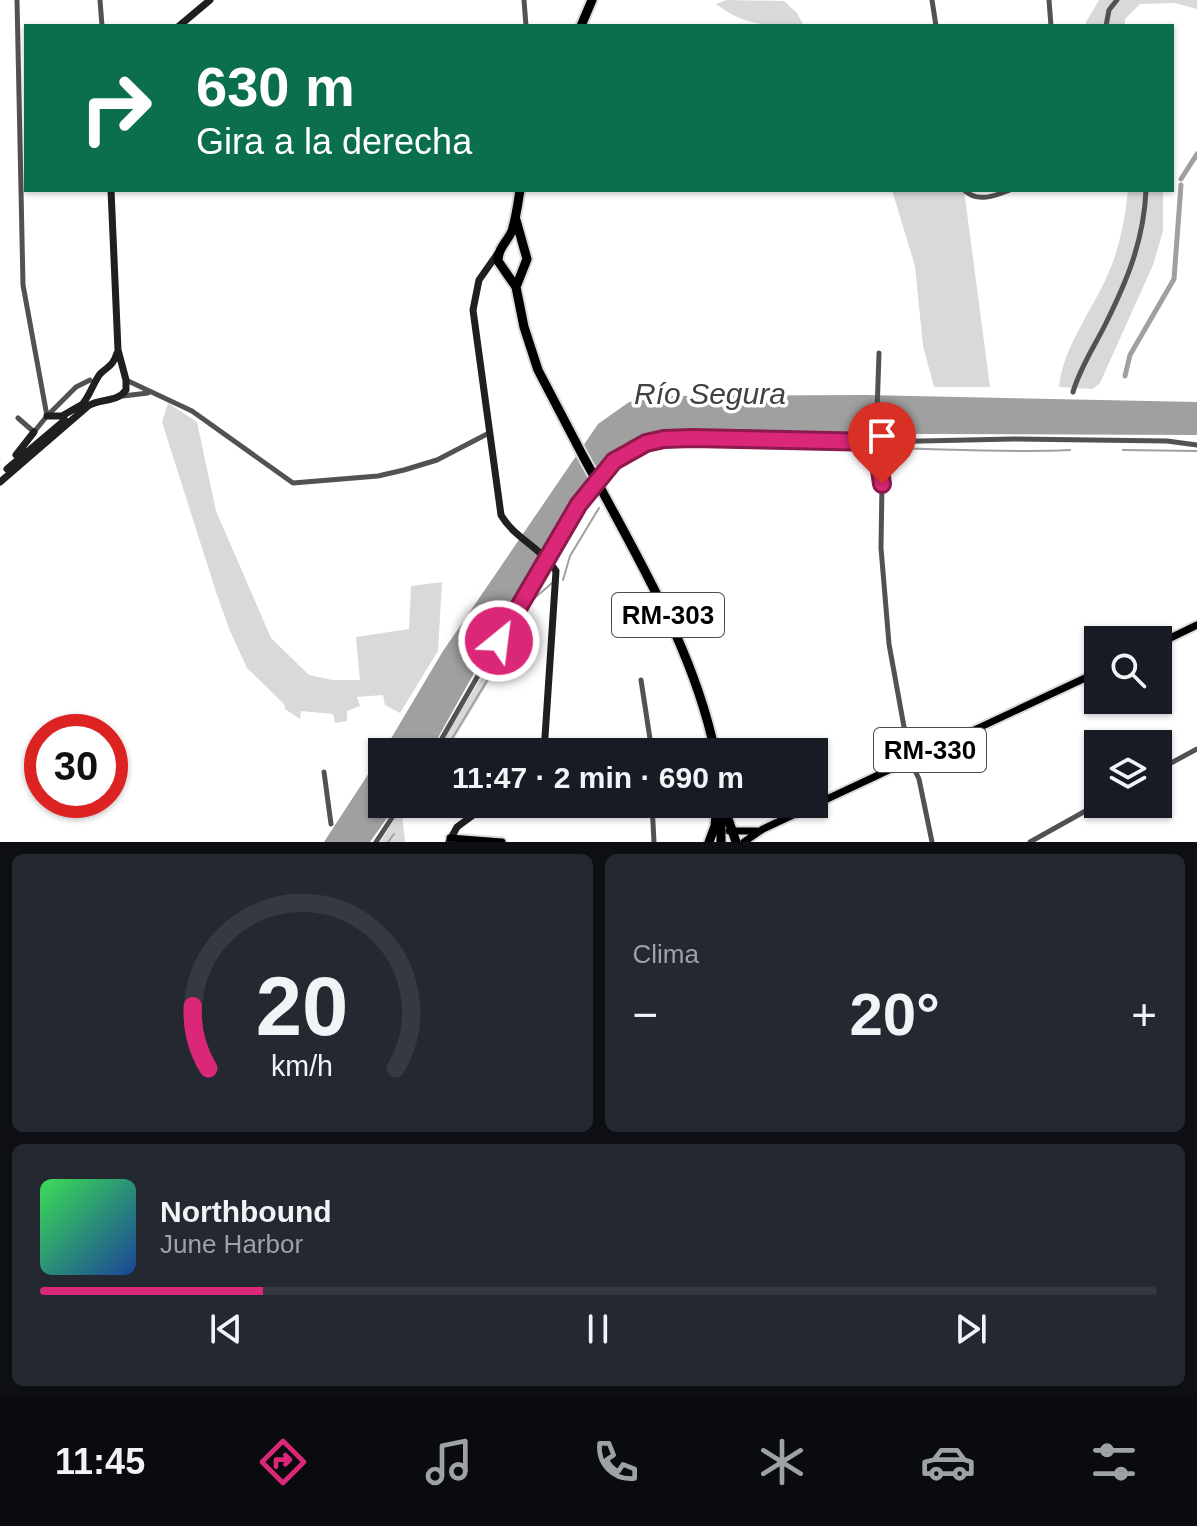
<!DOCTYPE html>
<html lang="es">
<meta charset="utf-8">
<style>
:root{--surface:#171b24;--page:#242831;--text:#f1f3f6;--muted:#9ea1a6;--line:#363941;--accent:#db2777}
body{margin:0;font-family:Arial,sans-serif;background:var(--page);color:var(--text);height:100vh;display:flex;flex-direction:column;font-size:30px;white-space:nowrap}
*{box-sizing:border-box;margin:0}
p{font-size:26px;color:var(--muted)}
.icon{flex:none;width:44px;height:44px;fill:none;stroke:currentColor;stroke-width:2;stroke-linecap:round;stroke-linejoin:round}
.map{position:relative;height:842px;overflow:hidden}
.details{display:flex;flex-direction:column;gap:12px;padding:12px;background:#0d0f14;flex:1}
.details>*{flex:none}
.top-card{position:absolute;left:24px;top:24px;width:1150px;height:168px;border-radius:0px;box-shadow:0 2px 6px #0004;background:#0b6e4f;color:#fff;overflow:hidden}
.tools{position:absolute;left:1084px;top:626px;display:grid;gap:16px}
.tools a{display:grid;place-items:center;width:88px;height:88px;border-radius:0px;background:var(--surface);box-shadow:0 2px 6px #0004;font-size:40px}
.speed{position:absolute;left:24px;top:714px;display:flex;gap:16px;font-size:40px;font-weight:700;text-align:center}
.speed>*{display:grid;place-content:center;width:104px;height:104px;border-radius:50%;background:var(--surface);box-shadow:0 2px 6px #0004;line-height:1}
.speed .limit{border:12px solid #d22;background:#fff;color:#111}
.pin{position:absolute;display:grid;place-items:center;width:68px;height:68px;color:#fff;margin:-82px -34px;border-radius:50% 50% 50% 0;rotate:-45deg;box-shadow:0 0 8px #0007}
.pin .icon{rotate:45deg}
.me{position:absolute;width:88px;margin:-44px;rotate:29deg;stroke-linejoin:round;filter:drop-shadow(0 0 6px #0008)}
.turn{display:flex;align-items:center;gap:28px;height:168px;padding:0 40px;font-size:36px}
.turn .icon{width:104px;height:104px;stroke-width:2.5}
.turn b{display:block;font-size:56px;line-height:68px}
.big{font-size:60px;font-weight:800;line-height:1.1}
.details .tile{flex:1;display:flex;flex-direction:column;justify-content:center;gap:12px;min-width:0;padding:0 28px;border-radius:12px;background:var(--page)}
.details .dial{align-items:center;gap:0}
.dial svg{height:208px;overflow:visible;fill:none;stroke:var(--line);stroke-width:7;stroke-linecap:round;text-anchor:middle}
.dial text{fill:var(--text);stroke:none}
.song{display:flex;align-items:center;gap:24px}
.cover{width:96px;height:96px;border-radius:12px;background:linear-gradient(135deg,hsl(130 70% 55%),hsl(220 70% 35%))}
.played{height:8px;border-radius:4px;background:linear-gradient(90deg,var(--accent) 20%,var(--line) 20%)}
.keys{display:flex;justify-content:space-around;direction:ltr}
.heat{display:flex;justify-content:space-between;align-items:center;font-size:44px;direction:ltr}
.details .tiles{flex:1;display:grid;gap:12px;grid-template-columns:1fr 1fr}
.tile:last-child{grid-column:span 2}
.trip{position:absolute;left:368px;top:738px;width:460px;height:80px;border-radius:0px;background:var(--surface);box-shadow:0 2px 6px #0004;font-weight:800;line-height:80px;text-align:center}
.tabs{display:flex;height:128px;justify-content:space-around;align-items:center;background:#090b0e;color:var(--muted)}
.tabs .icon{width:56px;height:56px}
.tabs .active{color:var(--accent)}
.tabs b{font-size:36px;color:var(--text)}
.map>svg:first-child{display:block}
.green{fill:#d9d9d9}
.water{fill:#a0a0a0}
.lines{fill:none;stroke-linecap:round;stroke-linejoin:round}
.stream{stroke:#a0a0a0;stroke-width:2}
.canal{stroke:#a0a0a0;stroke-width:5}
.primary-casing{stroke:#dbdbdb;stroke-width:11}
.highway-casing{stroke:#dbdbdb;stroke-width:13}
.street{stroke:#525252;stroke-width:5}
.secondary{stroke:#1f1f1f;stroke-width:7}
.primary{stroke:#000;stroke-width:7}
.highway{stroke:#000;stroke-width:9}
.highway-bridge-casing{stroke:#dbdbdb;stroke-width:13;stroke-linecap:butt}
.highway-bridge{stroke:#000;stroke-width:9}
.route-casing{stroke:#8e194d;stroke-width:20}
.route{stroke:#db2777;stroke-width:14}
.labels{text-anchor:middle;stroke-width:7;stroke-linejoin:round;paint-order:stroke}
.shield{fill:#fff;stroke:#4c4c4c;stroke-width:2}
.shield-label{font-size:26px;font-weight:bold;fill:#000}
.water-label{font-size:30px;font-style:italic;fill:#414141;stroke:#fff}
</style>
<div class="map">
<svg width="1197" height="842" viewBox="0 0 1197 842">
<rect width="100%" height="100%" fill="#fff"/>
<path class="green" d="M726 0 784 1 797 13 804 26C768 26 747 27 716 4Z
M1099 0H1197V9L1175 3 1140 4 1125 19V26H1087L1086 22Z
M892 190H964L990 387H934L923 346 915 266Z
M1128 190H1163V231L1153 265 1100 383 1093 389 1059 387C1063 347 1092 311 1108 274 1120 247 1125 219 1128 190Z
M168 403 197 422 216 511 271 638 309 675 332 680H360L356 637 409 629 411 586 442 582 438 651 400 713 385 705 383 695 357 697 360 706 347 711V721L335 723 333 714 301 711 300 719 285 709 284 704 247 668 230 631 217 595 162 422Z
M530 588 531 603 521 628 446 752H435L509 633Z
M404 804H410L402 814 405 842H380Z"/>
<path class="water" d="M864 395 1197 402V435L646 433 620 446 549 539 430 752H383L443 651 598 424 629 402 673 396Z
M382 753V804H397L370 842H324Z"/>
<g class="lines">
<path class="stream" d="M800 448H863
M888 448C948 449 1009 453 1070 450
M1123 450 1197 451
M563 580 570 556 599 508
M444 752 526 616 529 603 552 583
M388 842 394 834"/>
<path class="canal" d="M1181 179 1197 154
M1125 376 1130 355 1174 279 1181 185"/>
<defs>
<path id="primary" d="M1158 644 1197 625
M729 831H757
M450 838 502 842
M744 842 763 829 1098 672"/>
<path id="highway" d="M581 26 592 0
M520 190C518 203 516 218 512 231 507 242 498 248 498 261L516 287 524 327 538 370 584 458
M516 287 527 259 516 220
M600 487C646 573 695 656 715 752
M723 804 736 842
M721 817V842
M709 842 715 826 717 804"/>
</defs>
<use href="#primary" class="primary-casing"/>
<use href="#highway" class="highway-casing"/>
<path class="street" d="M17 0 23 285 47 416 76 387 90 380
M100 0 102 26
M524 0 526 26
M932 0 936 26
M1049 0 1051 26
M1106 26 1109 10 1117 0
M964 190C977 203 995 196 1010 190
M879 353 876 442 882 484 881 548 889 644 910 760 919 779 932 842
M126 380 192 411 293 483 378 476 404 470 437 460 489 433
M1073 392C1080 368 1094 347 1105 325 1127 281 1144 240 1146 190
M123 396 148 393
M18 418 34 432 47 416
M641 680 652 752
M434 752 550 551 579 504 614 461 646 443 664 439 692 438 876 442 1013 439 1167 441 1197 445
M1158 770 1197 749
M324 772 331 824
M652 804 654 842
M376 842 401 804
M1030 842 1098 804"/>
<path class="secondary" d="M179 26 210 0
M498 253 479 280 473 310 501 515C514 538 542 548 556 571L544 752
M80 407C90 397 94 380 101 373 109 366 114 364 117 353
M47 416H62L81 405
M16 455 34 432
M7 469 65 420
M0 482 88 406C101 398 117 403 126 390V380L118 350 111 190
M449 842 457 827 488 804"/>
<use href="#primary" class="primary"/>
<use href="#highway" class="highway"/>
<defs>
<path id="highway-bridge" d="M584 458 600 487"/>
</defs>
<use href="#highway-bridge" class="highway-bridge-casing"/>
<use href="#highway-bridge" class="highway-bridge"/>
</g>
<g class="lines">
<defs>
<path id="route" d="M499 641 579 504 614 461 646 443 664 439 692 438 876 442 882 484"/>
</defs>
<use href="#route" class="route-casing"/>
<use href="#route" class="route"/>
</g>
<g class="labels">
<g class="shield">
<rect x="612" y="593" width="112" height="44" rx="6"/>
<rect x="874" y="728" width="112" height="44" rx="6"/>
</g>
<g class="shield-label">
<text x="668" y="624">RM-303</text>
<text x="930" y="759">RM-330</text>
</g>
<g class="water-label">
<text x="710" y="404">Río Segura</text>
</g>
</g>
</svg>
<div class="tools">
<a><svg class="icon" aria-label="search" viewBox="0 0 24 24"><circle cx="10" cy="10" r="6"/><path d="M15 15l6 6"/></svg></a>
<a><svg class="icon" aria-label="layers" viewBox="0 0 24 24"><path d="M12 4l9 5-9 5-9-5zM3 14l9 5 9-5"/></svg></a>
</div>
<div class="speed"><div class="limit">30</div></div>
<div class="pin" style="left:882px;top:484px;background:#d93025"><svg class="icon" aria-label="arrive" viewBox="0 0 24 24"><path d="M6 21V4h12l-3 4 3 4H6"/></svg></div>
<svg class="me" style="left:499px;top:641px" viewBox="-20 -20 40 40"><circle r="17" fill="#db2777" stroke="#fff" stroke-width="3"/><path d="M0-11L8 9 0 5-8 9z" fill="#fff"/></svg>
<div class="trip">11:47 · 2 min · 690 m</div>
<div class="top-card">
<div class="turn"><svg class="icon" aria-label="right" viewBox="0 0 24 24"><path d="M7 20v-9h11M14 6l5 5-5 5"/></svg><div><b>630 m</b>Gira a la derecha</div></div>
</div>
</div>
<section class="details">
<div class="tiles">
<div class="tile dial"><svg viewBox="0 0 100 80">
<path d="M14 69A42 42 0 1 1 86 69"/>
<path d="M14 69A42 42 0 0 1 8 45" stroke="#db2777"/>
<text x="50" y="56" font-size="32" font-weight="700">20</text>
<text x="50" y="72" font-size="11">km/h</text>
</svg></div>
<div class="tile"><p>Clima</p>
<div class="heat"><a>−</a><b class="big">20°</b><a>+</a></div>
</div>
<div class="tile">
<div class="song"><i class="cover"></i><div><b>Northbound</b><p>June Harbor</p></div></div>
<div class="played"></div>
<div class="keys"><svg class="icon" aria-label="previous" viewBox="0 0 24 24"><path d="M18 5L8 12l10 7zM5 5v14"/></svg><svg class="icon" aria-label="pause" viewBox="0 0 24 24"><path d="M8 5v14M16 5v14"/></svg><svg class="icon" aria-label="next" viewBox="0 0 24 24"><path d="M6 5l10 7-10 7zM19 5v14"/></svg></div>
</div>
</div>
</section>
<nav class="tabs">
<b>11:45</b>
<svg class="icon active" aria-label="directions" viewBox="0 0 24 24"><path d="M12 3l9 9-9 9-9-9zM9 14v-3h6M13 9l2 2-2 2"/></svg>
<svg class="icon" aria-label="music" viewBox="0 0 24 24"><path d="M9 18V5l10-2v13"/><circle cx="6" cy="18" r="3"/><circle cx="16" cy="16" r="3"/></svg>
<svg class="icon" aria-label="phone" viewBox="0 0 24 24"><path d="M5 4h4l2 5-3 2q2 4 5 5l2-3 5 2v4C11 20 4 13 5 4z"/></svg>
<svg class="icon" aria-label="climate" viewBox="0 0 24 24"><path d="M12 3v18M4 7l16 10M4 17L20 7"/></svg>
<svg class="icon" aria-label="car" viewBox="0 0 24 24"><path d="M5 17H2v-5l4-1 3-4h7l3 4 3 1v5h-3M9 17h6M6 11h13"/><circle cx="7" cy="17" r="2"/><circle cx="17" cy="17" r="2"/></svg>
<svg class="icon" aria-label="filters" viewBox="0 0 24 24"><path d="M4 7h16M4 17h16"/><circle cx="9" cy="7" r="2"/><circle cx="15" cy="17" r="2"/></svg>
</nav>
